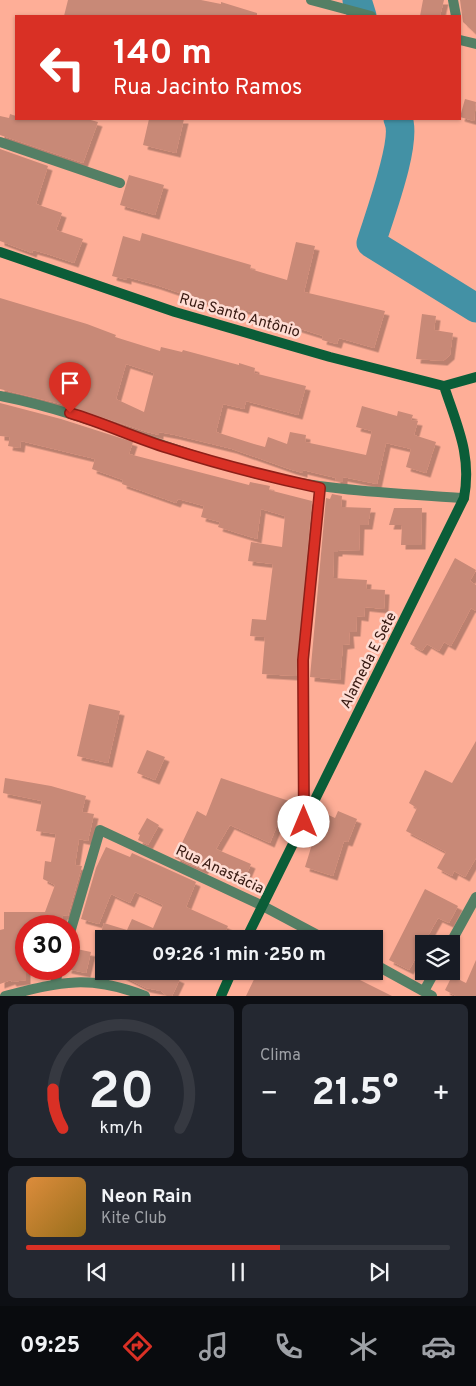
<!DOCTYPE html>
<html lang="pt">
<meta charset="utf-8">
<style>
:root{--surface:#171b24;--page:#242831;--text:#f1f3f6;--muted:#9ea1a6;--line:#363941;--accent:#d93025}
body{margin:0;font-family:Overpass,sans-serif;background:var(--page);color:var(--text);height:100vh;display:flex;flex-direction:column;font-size:19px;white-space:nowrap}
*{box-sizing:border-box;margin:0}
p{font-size:16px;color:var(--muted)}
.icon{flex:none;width:28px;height:28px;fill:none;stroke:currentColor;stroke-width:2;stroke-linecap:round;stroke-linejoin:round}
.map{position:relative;height:996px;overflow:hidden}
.side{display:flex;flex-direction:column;gap:8px;padding:8px;background:#0d0f14;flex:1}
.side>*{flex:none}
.guide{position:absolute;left:15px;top:15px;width:446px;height:105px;border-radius:0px;box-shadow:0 1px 4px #0004;background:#d93025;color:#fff;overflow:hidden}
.buttons{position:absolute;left:415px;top:935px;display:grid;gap:10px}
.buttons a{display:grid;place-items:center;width:45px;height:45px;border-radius:0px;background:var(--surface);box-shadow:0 1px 4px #0004;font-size:25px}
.speed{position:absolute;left:15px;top:915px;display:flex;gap:10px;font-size:25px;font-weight:700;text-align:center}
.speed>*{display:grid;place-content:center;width:65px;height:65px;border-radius:50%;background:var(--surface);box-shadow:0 1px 4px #0004;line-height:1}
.speed .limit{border:8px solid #d22;background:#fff;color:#111}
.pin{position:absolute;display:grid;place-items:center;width:42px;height:42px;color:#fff;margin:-51px -21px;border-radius:50% 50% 50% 0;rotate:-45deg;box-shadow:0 0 5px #0007}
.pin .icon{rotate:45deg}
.me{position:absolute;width:55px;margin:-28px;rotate:0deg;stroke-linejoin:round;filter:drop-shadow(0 0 4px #0008)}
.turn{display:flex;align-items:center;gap:18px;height:105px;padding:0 15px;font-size:22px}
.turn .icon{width:65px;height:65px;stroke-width:2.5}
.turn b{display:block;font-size:35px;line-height:42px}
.big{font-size:38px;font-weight:700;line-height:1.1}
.side .tile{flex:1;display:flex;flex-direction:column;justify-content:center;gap:8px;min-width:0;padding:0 18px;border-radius:8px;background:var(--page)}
.side .dial{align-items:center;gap:0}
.dial svg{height:130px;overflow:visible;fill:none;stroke:var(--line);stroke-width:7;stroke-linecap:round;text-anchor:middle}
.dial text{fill:var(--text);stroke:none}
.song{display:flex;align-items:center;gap:15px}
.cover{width:60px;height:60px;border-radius:8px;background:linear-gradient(135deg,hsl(30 70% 55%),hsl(40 70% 35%))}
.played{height:5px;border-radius:2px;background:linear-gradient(90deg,var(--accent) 60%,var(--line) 60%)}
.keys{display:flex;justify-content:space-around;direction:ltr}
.heat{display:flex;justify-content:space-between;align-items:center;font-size:28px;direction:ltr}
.side .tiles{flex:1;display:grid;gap:8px;grid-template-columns:1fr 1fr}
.tile:last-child{grid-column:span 2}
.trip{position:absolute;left:95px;top:930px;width:288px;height:50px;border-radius:0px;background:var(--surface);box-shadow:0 1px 4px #0004;font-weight:700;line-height:50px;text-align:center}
.tabs{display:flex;height:80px;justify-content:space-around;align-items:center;background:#090b0e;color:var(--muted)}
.tabs .icon{width:35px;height:35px}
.tabs .active{color:var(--accent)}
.tabs b{font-size:22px;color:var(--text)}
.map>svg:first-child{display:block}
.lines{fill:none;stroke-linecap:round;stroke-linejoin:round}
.river{stroke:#4391a5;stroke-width:29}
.building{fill:#c88977;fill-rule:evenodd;filter:url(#shadow)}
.street{stroke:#547f65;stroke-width:10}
.secondary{stroke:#0b5d38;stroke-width:10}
.route-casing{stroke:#8d1f18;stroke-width:12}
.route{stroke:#d93025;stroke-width:9}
.labels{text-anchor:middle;stroke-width:5;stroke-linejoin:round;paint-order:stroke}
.street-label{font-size:15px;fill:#371911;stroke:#fedcd3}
</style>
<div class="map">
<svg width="476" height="996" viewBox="0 0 476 996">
<defs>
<filter id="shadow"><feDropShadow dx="4.5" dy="4.5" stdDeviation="0" flood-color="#0004"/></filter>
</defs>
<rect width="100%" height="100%" fill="#feae97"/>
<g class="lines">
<path class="river" d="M357 0 362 16
M398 119C408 140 379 217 371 243L476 308"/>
</g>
<path class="building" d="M68 0H201L221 4V2L257 13V16H64Z
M423 0H444L440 16H420Z
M460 0H476V34L463 22Z
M465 99 476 102 474 121 460 117Z
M10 114 16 116V119H87L98 122 83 163 0 135V116L9 118Z
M149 119H184L176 153 143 145Z
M0 149 48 166 36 204 62 213 56 230 83 239 74 263 47 254 33 250 32 253 0 241Z
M129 175 164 185 155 215 120 205Z
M142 233 251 265 250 269 287 280 296 242 315 246 304 292 385 311 374 348 339 338 337 344 322 340 323 336 262 317V315L237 308 236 312 156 285 127 277V280L112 276 123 236 140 241Z
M0 298 87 324 116 335 115 337 160 351 161 347 182 352 183 350 239 365V363L255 368 254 373 306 386 298 415 246 401 244 409 223 404 216 432 254 444 265 447 268 437 287 444 290 432 306 435 305 442 366 455 372 431 356 427 362 406 397 416 398 411 413 415 411 420 418 421 414 435 436 442 426 473 406 467 411 449 386 443 377 484 343 477V482L335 481 336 478 303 470V473L292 470 232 449 175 435 159 432V435L147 432 65 405 0 389ZM126 364 154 373 144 412 116 399Z
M422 314 436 316 434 330 453 333 450 355 443 361 416 359Z
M0 403 61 419 133 442 129 454 249 485 250 482 270 486 269 490 312 501 296 676 262 674 265 637 250 636 252 619 266 620 273 564 248 561 251 542 282 547 285 516 261 509 257 539 218 527 220 522 201 517 204 506 178 499 176 503 122 484 123 480 92 469 95 459 21 441 20 448 8 446 10 437 0 436Z
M332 494 342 496 341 507 371 508 368 525H360L359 551 338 550V552H334L333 578 367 580 366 589 385 590 384 609 365 607 364 617 357 616 356 632H349L350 644 343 645 340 680 310 677 326 498 330 499Z
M394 508H422L421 545H401L402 525H389Z
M455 558 476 570 470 581 476 585V611L471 608 451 646 444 642 439 651 427 644 422 651 410 644Z
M89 704 120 711 108 763 77 756Z
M476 741V858L465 877 454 871 452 876 437 868 446 852 406 831 417 808 409 803 425 770 452 783Z
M147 750 165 757 155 780 137 773Z
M5 778 51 786 86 796 82 812 94 814 88 841 79 839 75 865 82 866 68 916 63 915 62 926H26V980L12 982 11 980 0 984V930L4 929V912H45L55 885 43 879 45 861 51 862 56 834 36 831 42 801 3 793Z
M221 778 292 802 283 824 278 823 270 843 230 825 216 849 251 864 243 883 205 867 203 870 175 858 197 811 206 816Z
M338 811 357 819 348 842 344 841 333 876 305 867 322 812 335 818Z
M147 818 159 825 148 845 138 840 140 835 138 834Z
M106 847 130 857 132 853 196 882 186 907 228 926 222 939H99L104 923 127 930 132 919 153 928 163 905 135 892 130 903 111 894 99 924 81 919 96 868Z
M425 889 458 906 449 923 438 918 409 970 389 960Z
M72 948 91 952 86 973 67 969Z
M476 960V996H456L445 990 452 976 466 983Z
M113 971H162L180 979 172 996H167L161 991 146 988Z
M258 971H342L392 996H246Z"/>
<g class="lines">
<path class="street" d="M311 0 371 16
M453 0 456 16
M460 40 476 44
M0 142 120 183
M0 396C86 413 165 450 250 472 320 491 392 493 464 498
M304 822 303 660 320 488
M69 936 100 830 261 905 325 939
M450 944 476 897
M374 964 432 996
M55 983 59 969
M424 991 435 971
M5 996C60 982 89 974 145 996"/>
<path class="secondary" d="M0 252 175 312 330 357 444 386 476 377
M246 939 464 498C472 455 457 426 444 386
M221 996 232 971"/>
</g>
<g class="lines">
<defs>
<path id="route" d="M70 413C104 423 135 438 168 448 218 464 269 477 320 488L303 660 304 822"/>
</defs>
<use href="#route" class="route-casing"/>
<use href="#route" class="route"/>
</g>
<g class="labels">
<g class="street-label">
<text transform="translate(240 315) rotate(16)" y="5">Rua Santo Antônio</text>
<text transform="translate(368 660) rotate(-63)" y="5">Alameda E Sete</text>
<text transform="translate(220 869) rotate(25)" y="5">Rua Anastácia</text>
</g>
</g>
</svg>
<div class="buttons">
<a><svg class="icon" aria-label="layers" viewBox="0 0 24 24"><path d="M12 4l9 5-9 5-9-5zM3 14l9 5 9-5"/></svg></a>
</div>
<div class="speed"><div class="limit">30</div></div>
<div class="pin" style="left:70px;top:413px;background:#d93025"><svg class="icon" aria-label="arrive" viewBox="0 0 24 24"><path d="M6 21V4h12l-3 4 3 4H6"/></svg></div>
<svg class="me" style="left:304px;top:822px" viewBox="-20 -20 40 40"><circle r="19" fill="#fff"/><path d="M0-13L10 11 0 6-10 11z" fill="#d93025"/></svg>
<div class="trip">09:26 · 1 min · 250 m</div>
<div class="guide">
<div class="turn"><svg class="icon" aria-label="left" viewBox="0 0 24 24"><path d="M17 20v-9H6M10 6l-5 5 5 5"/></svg><div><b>140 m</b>Rua Jacinto Ramos</div></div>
</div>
</div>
<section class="side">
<div class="tiles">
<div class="tile dial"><svg viewBox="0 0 100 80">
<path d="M14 69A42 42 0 1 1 86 69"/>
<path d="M14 69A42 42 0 0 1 8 45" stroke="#d93025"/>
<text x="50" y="56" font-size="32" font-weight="700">20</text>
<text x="50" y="72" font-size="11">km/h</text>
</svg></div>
<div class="tile"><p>Clima</p>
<div class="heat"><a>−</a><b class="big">21.5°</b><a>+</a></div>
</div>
<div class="tile">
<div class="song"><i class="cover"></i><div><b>Neon Rain</b><p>Kite Club</p></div></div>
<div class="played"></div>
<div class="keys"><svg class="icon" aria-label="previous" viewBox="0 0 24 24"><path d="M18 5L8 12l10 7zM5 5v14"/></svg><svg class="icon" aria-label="pause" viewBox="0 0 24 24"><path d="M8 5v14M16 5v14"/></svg><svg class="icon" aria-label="next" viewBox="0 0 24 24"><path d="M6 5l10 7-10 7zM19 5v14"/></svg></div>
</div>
</div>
</section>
<nav class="tabs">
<b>09:25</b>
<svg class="icon active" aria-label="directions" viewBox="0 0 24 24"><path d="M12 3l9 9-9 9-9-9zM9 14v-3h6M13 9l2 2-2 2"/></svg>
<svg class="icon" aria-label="music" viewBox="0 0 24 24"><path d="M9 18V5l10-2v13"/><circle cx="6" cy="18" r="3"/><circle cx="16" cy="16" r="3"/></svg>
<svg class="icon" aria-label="phone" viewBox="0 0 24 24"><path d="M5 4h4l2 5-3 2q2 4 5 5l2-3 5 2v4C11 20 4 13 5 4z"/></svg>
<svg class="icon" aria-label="climate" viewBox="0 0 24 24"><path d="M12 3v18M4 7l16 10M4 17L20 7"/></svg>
<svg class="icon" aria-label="car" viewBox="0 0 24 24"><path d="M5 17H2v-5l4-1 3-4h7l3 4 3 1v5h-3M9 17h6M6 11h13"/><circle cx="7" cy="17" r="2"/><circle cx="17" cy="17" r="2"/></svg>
</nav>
